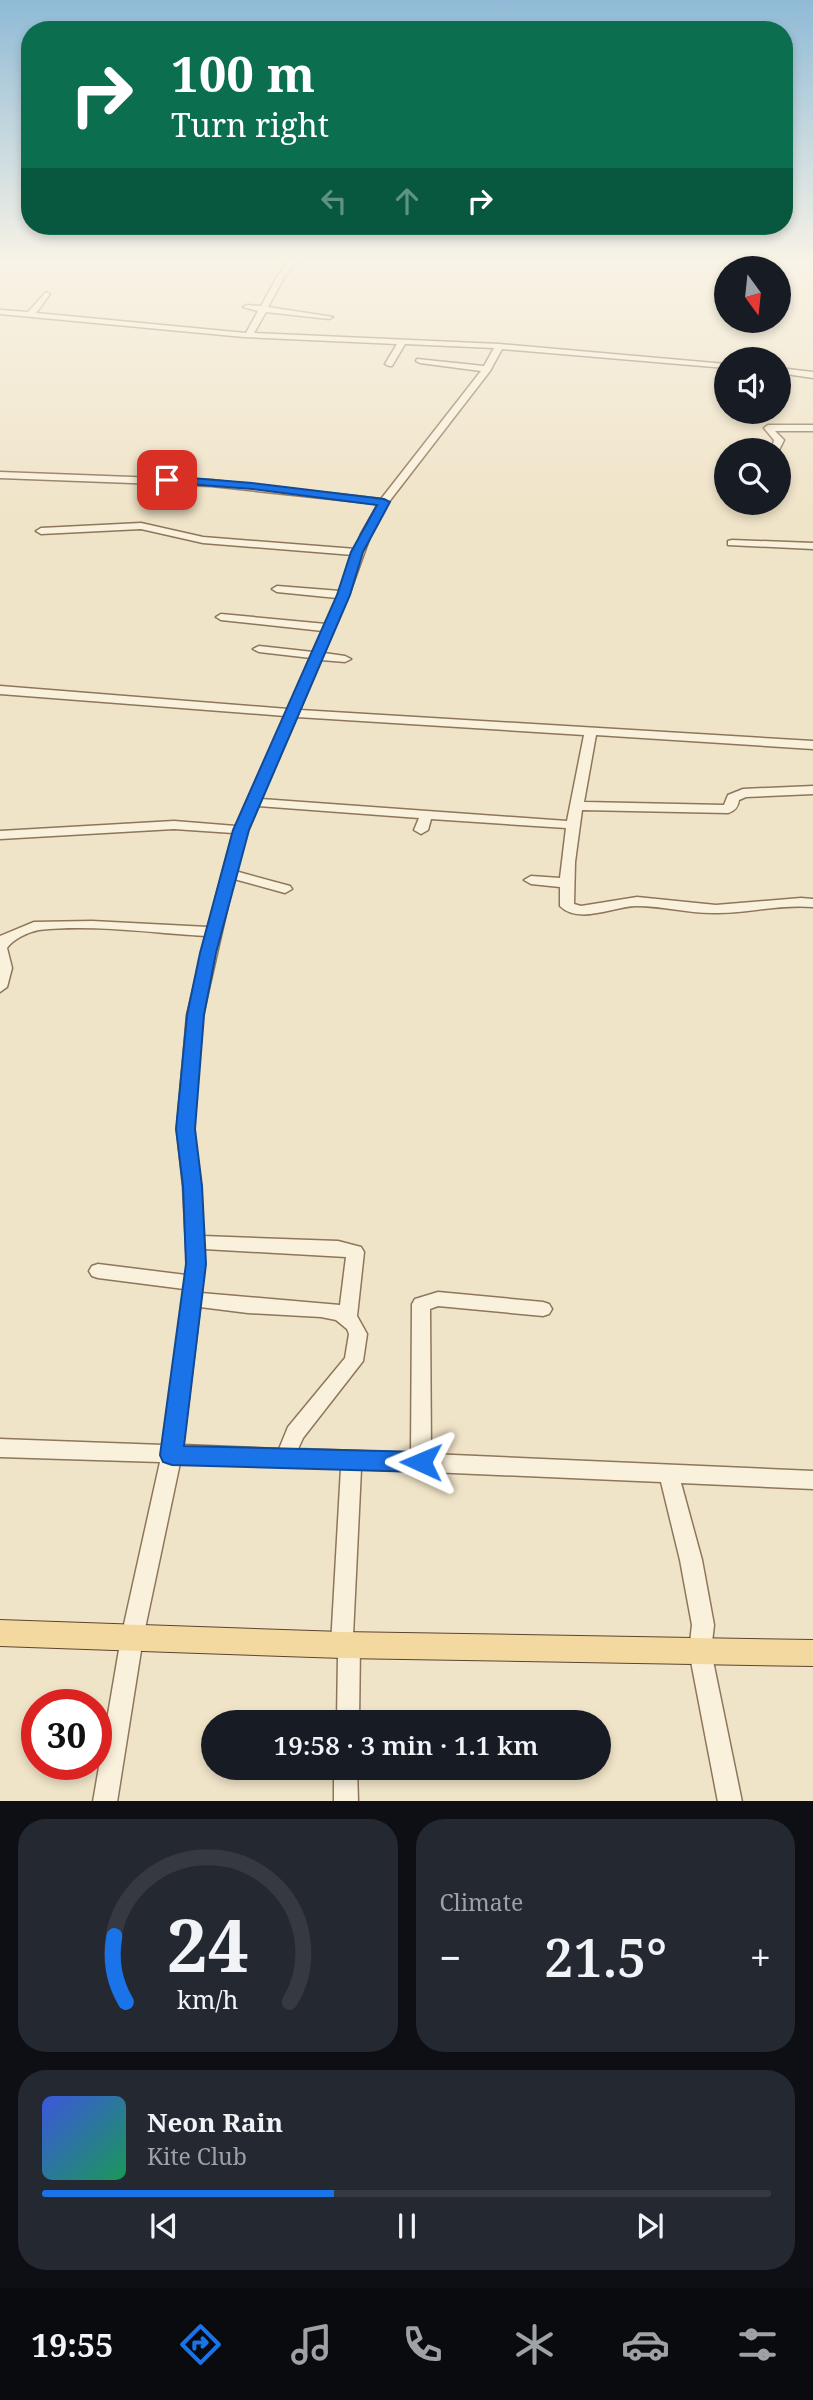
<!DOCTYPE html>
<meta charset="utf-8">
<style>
:root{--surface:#171b24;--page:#242831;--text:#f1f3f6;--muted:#9ea1a6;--line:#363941;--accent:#1a73e8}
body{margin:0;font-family:"Noto Serif",serif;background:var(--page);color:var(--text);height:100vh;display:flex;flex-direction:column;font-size:26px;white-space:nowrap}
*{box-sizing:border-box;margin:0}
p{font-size:23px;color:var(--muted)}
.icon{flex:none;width:38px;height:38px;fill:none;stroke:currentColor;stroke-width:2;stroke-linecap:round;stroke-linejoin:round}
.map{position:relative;height:1801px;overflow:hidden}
.sheet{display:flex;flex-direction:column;gap:18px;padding:18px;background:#0d0f14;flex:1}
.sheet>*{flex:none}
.hud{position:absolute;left:21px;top:21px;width:772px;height:214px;border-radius:28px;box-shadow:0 4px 10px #0003;background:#0b6e4f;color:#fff;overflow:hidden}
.needle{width:46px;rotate:165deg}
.tools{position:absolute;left:714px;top:256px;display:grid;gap:14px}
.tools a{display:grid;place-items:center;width:77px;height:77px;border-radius:50%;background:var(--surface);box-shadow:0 4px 10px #0003;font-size:35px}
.speed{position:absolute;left:21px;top:1689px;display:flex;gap:14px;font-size:35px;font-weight:700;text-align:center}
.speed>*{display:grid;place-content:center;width:91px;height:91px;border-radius:50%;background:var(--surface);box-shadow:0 4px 10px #0003;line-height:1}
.speed .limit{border:10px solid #d22;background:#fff;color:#111}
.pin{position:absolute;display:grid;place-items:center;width:60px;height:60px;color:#fff;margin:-30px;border-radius:14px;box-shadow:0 4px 10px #0006}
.me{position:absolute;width:77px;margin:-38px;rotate:271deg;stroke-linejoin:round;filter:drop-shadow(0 0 5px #0008)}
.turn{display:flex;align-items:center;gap:24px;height:147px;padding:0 35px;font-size:32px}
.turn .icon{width:91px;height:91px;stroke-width:2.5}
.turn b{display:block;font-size:49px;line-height:60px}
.lanes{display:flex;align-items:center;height:66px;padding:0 35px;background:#0003;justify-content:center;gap:35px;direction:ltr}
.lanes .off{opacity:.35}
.big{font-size:52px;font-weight:600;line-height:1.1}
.sheet .card{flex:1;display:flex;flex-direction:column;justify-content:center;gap:10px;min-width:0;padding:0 24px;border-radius:28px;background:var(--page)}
.sheet .dial{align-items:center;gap:0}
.dial svg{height:182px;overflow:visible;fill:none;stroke:var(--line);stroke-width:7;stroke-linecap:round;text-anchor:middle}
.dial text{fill:var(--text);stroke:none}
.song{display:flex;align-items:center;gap:21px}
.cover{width:84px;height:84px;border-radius:10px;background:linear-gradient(135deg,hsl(230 70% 55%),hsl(150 70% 35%))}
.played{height:7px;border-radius:4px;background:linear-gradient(90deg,var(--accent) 40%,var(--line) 40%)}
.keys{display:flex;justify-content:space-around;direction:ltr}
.heat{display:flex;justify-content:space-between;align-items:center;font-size:38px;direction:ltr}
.sheet .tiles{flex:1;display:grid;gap:18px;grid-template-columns:1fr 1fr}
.card:last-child{grid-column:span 2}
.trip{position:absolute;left:201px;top:1710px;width:410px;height:70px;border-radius:35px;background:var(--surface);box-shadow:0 4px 10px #0003;font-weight:600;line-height:70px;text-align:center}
.tabs{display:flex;height:112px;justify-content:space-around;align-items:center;background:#090b0e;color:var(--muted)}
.tabs .icon{width:49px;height:49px}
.tabs .current{color:var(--accent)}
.tabs b{font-size:32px;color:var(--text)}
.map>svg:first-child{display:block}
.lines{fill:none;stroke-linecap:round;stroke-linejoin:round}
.minor-casing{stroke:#8d765c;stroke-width:3}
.major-casing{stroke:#5b4430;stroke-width:2}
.minor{fill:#faf1dc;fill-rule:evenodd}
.major{fill:#f3d9a0;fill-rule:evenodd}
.route{fill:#1a73e8;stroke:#114b97;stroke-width:2}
</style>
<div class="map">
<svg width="813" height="1802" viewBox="0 0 813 1802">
<rect width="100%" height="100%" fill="#f0e4c8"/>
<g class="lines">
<defs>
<path id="minor" d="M290 261H297L285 276 268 307 333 317 329 319 266 312 254 333 499 344 726 364V368L502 349 490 371 388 503 371 534 349 595 324 653 345 656 351 659 345 662 321 660 300 710 813 741V749L596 735 584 802 724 805 728 795 743 789 813 786V794L746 797 739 800C738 807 735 811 728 813L582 810 575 862 574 904 581 906 637 897 716 905 801 898 813 899V907C780 904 749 913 717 913 690 914 664 906 637 906 614 906 579 925 560 906V887L531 884 524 880 531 876 560 878 566 828 431 819 428 830 421 834 414 830 419 818 258 806 248 830 235 871 290 886 292 889 285 893 234 879 203 1015 193 1129 201 1186 203 1236 338 1241 361 1247 364 1252 357 1316 367 1334 363 1361 303 1438 298 1449 411 1453 412 1304 415 1299 438 1292 543 1302 549 1304 552 1309 549 1314 543 1316 438 1306 430 1309 431 1454 813 1471V1489L681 1483 702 1560 714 1625 711 1651 742 1802H718L689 1651 692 1625 680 1560 661 1482 361 1469 353 1636 357 1638 360 1645 359 1722H337L338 1654 334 1652 331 1645 341 1468 180 1463 143 1638 117 1802H93L121 1638 160 1462 0 1457V1439L163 1445 184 1289 98 1278 92 1276 89 1271 92 1266 98 1264 186 1275 187 1263 183 1186 177 1129 187 1015 206 936C151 933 94 924 39 930 28 932 13 939 7 948L12 968 7 987 0 992V936L34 922 92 921 208 927 233 833 174 829 0 839V831L174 821 236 826 285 716 0 694V686L288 709 311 658 259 652 253 649 259 646 313 652 323 631 221 620 216 617 221 614 326 624 337 598 277 592 272 589 277 586 340 591 353 555 203 543 141 529 41 534 36 531 41 528 141 523 203 537 356 549 361 534 378 504 211 486 0 478V472L211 480 381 499 481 371 420 363 416 361 417 359 484 366 494 348 405 344 392 366H389L385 364 397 344 244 337 0 314V310L28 312 46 292 50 294 36 313 246 333 258 311 243 307 247 305 261 306 278 275ZM297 717 584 735 567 821 261 799ZM204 1249 346 1257 340 1305 201 1293ZM200 1307 248 1313 321 1317 336 1320 347 1329 349 1334 345 1358 288 1427 279 1449 183 1445Z
M779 368 813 372V378L779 373Z
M813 425V431H775L784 440 779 450 772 448 774 440 764 428 768 425Z
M732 540 813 543V549L728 545V541Z
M334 1768H357L358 1802H334Z"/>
<path id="major" d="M0 1620 342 1632 813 1640V1666L342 1658 0 1646Z"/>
</defs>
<use href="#minor" class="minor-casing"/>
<use href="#major" class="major-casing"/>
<use href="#minor" class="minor"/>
<use href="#major" class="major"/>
</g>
<linearGradient id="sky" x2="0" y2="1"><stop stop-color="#8fbad6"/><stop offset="0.51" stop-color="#f8f3e6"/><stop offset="1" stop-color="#f8f3e6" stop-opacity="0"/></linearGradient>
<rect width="813" height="513" fill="url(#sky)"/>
<path class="route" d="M167 476 252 483 384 499 390 502 363 552 350 595 249 830 216 953 204 1015 195 1129 202 1186 206 1264 184 1446 421 1452 429 1455 433 1462 429 1470 421 1472 172 1465 163 1462 160 1455 186 1264 183 1186 176 1129 187 1015 200 953 233 830 337 595 351 552 377 505 252 489 163 482V477Z"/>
</svg>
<div class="tools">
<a><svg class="needle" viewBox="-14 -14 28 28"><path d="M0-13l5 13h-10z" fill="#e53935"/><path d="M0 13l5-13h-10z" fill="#9ea1a6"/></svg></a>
<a><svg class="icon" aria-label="sound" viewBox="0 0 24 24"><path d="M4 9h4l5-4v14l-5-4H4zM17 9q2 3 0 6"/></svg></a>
<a><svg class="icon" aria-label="search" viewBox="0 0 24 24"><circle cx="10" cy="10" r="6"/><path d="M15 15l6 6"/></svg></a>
</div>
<div class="speed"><div class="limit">30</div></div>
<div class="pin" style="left:167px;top:480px;background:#d93025"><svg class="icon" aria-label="arrive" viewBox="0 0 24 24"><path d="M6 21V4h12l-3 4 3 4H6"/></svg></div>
<svg class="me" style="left:421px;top:1462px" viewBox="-20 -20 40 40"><path d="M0-17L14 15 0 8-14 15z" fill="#1a73e8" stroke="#fff" stroke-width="4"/></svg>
<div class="trip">19:58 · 3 min · 1.1 km</div>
<div class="hud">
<div class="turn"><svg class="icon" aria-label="right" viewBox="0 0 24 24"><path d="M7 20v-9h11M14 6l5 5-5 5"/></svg><div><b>100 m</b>Turn right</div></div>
<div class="lanes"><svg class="icon off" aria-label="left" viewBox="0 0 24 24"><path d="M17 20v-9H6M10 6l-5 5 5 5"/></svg><svg class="icon off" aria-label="ahead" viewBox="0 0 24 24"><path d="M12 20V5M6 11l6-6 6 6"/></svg><svg class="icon" aria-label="right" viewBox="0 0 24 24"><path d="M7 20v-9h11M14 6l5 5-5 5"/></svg></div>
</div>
</div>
<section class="sheet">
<div class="tiles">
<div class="card dial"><svg viewBox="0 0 100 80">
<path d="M14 69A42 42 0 1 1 86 69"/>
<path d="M14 69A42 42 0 0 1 9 40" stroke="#1a73e8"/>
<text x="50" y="56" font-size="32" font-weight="700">24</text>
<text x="50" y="72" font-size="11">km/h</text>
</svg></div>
<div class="card"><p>Climate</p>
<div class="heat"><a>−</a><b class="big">21.5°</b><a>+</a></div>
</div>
<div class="card">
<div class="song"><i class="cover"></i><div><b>Neon Rain</b><p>Kite Club</p></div></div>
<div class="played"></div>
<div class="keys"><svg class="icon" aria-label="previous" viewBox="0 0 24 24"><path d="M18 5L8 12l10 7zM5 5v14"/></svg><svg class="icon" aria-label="pause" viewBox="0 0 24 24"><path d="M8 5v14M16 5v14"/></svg><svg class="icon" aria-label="next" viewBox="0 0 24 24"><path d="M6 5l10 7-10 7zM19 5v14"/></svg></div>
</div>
</div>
</section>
<nav class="tabs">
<b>19:55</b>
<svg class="icon current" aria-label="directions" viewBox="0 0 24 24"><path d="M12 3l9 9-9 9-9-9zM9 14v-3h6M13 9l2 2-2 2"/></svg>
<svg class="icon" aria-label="music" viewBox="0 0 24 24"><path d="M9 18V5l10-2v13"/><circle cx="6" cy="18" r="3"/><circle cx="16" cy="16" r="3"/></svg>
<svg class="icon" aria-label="phone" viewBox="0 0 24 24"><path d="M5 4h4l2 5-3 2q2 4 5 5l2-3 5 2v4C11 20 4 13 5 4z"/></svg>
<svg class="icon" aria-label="climate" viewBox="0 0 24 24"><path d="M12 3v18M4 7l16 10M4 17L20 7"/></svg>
<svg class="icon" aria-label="car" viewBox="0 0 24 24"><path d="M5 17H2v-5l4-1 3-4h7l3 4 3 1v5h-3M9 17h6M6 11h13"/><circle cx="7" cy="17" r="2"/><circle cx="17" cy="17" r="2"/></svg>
<svg class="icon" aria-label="filters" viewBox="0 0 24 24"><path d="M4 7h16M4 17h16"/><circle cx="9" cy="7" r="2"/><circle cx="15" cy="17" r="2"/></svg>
</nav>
